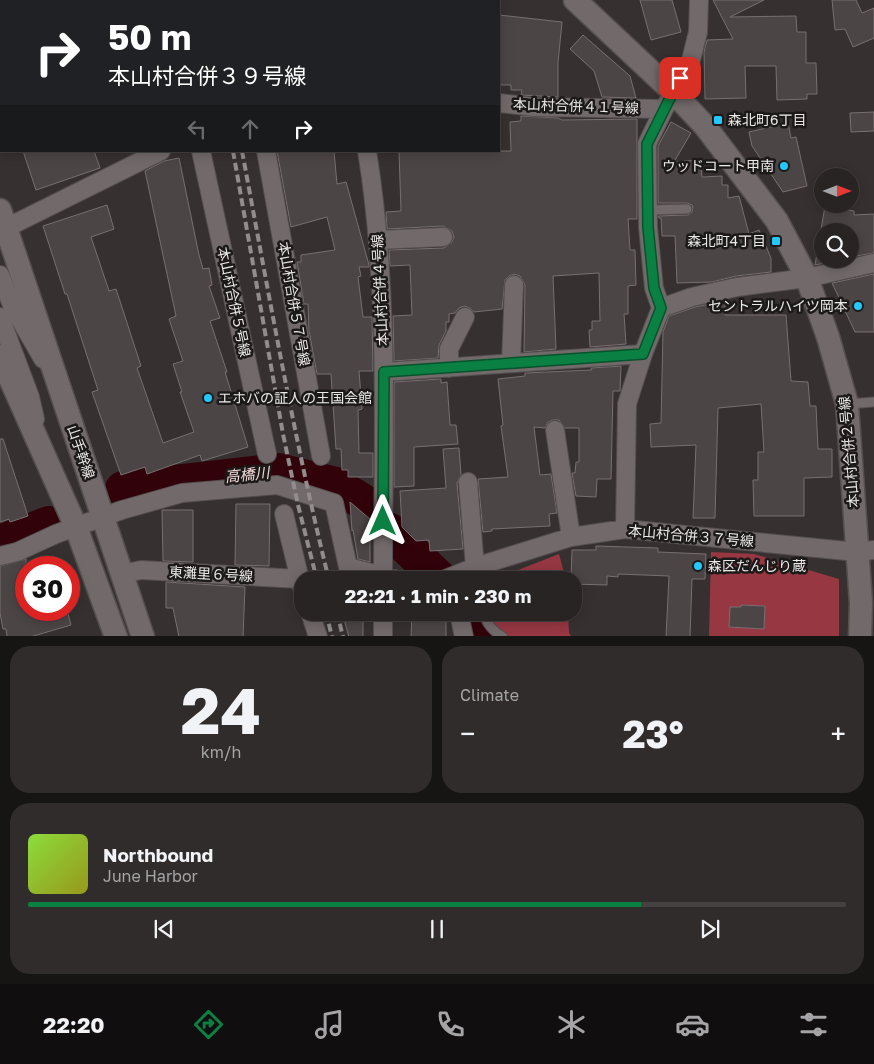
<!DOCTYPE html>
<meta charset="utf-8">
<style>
:root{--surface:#292424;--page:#312c2c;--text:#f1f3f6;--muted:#a5a4a6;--line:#454141;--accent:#0b8043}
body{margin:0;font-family:"Golos Text","Noto Sans JP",sans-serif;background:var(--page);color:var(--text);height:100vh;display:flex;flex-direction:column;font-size:19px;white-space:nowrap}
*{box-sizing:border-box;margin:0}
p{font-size:16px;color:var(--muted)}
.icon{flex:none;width:28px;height:28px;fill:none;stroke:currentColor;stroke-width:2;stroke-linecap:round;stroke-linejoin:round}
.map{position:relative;height:636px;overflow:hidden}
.details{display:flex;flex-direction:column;gap:10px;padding:10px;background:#171414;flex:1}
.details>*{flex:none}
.banner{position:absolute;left:0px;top:0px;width:500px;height:152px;box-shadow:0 2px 12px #0003,0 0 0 1px var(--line);background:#202124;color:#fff;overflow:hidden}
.needle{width:32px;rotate:90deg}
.controls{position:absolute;left:814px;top:168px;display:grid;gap:10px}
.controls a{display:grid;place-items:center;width:45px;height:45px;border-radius:50%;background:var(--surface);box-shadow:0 2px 12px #0003,0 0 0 1px var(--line);font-size:25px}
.speed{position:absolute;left:15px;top:556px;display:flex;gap:10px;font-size:25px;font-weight:700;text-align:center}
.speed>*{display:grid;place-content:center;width:65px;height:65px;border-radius:50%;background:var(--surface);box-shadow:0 2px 12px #0003,0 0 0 1px var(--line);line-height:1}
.speed .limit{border:8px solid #d22;background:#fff;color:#111}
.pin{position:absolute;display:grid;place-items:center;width:42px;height:42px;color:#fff;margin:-21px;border-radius:10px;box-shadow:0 2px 8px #0006}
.me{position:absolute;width:55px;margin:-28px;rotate:0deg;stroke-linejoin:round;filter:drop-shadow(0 0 4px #0008)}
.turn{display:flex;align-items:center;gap:18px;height:105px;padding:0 25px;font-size:22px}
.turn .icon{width:65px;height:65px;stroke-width:2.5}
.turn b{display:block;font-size:35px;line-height:42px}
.lanes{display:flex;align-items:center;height:48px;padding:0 25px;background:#0003;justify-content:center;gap:25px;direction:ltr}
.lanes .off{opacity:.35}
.big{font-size:38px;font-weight:700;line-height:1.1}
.details .tile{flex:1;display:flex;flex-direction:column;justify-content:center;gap:8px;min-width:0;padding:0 18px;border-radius:20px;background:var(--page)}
.details .dial{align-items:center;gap:0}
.dial b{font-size:65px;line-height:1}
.song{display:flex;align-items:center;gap:15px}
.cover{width:60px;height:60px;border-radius:8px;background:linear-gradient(135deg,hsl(90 70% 55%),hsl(60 70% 35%))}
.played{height:5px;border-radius:2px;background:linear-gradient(90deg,var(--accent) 75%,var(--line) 75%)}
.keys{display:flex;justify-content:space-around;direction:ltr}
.heat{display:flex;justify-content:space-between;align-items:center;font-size:28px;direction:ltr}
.details .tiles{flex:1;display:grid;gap:10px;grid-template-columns:1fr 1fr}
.tile:last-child{grid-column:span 2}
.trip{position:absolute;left:294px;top:571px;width:288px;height:50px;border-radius:20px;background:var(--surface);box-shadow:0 2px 12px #0003,0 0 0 1px var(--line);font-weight:700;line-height:50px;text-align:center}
.dock{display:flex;height:80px;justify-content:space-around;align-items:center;background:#100e0e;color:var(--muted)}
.dock .icon{width:35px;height:35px}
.dock .active{color:var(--accent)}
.dock b{font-size:22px;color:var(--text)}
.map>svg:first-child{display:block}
.forest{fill:#963742}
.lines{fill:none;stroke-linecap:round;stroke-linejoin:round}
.river{stroke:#310209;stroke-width:36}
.building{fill:#4c4545;stroke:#786f70}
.service-casing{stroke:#544e4e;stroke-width:11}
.minor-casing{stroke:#544e4e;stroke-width:20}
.tertiary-casing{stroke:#544e4e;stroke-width:25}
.service{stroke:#726a6a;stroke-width:9}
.minor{stroke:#726a6a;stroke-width:18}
.tertiary{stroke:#726a6a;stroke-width:22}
.rail{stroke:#928d8d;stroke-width:4;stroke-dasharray:8 4;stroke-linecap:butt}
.route-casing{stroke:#07532c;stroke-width:12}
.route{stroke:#0b8043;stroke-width:9}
.poi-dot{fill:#23c9fe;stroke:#1c1919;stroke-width:2}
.labels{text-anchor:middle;stroke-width:5;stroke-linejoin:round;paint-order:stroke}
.street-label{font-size:14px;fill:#ece8e8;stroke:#1c1919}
.poi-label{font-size:14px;fill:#ece8e8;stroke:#1c1919;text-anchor:start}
.water-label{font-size:15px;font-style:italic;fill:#f4d8d9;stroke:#1c1919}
</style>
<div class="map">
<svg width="874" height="637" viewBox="0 0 874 637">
<rect width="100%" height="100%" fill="#373030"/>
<path class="forest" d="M711 552 754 554 839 579V636L709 637Z
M559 554 566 580H493Z
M490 613H568L569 633 571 636 510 637 503 635 490 622Z"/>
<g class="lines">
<path class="river" d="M123 489 278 471 336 485 365 503
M390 531 441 580
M0 543 49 524
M469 612 474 630 480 637"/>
</g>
<path class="building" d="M640 0H672L681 32 651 40Z
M713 0H764L730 17 796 16 797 32H806V63H816L817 94H807V99L777 100 776 66H745L746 98 705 99 704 52 707 40 733 39Z
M832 0H856L862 13 874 8V38L853 47 845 29 835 30Z
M499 15 562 22 558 63V97L521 95 522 90H511V85H499Z
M583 35 630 76 636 98 602 97 594 71 570 49Z
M874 112V131L851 132 850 113Z
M521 116 558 118 562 120 637 119V219H628L630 250H635L636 285 628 286V314H624L626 344 590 347 589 330H592V321H600L599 273 553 276 556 349 524 352 525 285 520 276 514 274 509 276 505 280 502 309 474 312 470 308 464 306 459 308 455 313 449 314V322H446V331L439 345 438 358 394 361 393 316 412 315 410 265 390 266 389 250 444 248 452 242 454 237 452 231 443 226 387 229 386 212 401 211 399 151H511L510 122 521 121Z
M671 122 691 133 674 162 700 160 702 177 722 176V185H728V198L739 196 749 234 759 230 771 258V272L736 276 712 282 677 283 675 236H662L661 218H659L658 216 688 215 692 212 693 208 692 205 687 203H658V146Z
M788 123 791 138 796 137 807 186 783 192 752 146 749 132Z
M23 151H94L100 168 36 190Z
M277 151H334L337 184 346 182 369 265V267H359L361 276 358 277 363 317H372L373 371H359L362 409 358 410 359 453H373V477H348V470H342L341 449H336L331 374H317L309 331 308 304H304L297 262H301V255L335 250 327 217 291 227Z
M179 158 199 255 203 269 209 268 212 285 209 286 220 318 210 321 227 372H225L248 447 202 461 200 455 147 474 145 467 121 475 92 392 98 390 67 294H65L43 226 107 205 114 229 91 237 109 291 116 289 141 366 137 368 163 443 194 432 180 392H182L173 364 183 361 169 319 176 316 145 171 164 161Z
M825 206 854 211V215L874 214V253L850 257V231H822V259H844L815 265Z
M874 274V332H855L832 283Z
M725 301V315H786L791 381 808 382 810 406H816L818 449H832V477L804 478V516H754L753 480H758V452H764L761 404 718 408 715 518H693L696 445 651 447 650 424 661 423 663 332 669 316 695 307Z
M621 366 620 391H613L611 479H597L596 497 576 496 572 473H575L576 462H579V428H565L559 420H553L548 422 545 428 534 427 540 475 551 474 557 513 549 514 550 526 492 529V531L483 532 478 479 508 477 501 426 503 425 498 379 525 376V373L592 370 591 368Z
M441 379V383L447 382 450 425H456L458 444 414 447V486L394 487V382Z
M0 439H3L28 516 10 522 9 519 0 522Z
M459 448 461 475 457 483 463 549 430 551 429 540 416 541 402 527 400 491 446 488 443 449Z
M350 502 370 519V562L358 559 353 530 352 531Z
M236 504H270L269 566 235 565Z
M162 510H193V562L163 561Z
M596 546 658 548V552L706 554 705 579H692L690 637H666L669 576 618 574V577L607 576V585L572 584V580H571L572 550H596Z
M26 559V610H67L71 625 30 637H7L6 629H3L0 613V566Z
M166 582 245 587 243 637H179L173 608H166Z
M741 605 765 606 764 629 729 627 730 607H741Z
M342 612H363V637H349Z
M412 612H446V637H411Z"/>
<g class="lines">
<defs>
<path id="service" d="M648 210 687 209
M847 404 874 402
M484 612C485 623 494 632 503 637"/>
<path id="minor" d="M171 0V1
M237 0 238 1
M333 0V1
M499 103 535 107 664 109 691 60 698 32 699 0
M201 151 267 454
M266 151 321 456
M367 151C390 292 383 438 383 580
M6 228 161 151
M378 240 443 237
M0 275 12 305 43 359
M661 308 692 297 737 287 807 278 874 263
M0 317 30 397 35 419
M511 363 514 285
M449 368V349L465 317
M384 372 643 354
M555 430 571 537
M468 482 475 567
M284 514 302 588
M625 529 627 404 643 354 661 308 654 288 648 227 647 144 664 109
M0 556 17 552 56 534 122 510 182 493 277 485 334 503 348 567 398 580
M122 574 141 570 299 579
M443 580 475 567 571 537 625 529 857 552 874 550
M310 612 318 637
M383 612V637
M457 612 460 618 464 637"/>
<path id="tertiary" d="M575 0 672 91 705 126 777 221 807 278 828 337 847 404 861 603 860 637
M0 210 143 637
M0 356 76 527 116 637"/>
</defs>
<use href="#service" class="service-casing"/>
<use href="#minor" class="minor-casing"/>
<use href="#tertiary" class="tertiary-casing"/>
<use href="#service" class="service"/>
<use href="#minor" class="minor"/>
<use href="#tertiary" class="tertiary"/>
<path class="rail" d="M203 0V1
M213 0 214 1
M233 151 283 434 298 505 317 580
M242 151C269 295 294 439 329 580
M326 612 332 637
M337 612 343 637"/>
</g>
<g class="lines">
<defs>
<path id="route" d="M383 521 384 372 643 354 661 308 654 288 648 227 647 144 680 78"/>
</defs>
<use href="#route" class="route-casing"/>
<use href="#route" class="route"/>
</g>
<g class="poi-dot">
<rect x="713" y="115" width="10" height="10" rx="2.5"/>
<circle cx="784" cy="166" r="5"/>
<rect x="771" y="236" width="10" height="10" rx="2.5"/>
<circle cx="858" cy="306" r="5"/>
<circle cx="208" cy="398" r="5"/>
<circle cx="698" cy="566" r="5"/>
</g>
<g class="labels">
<g class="street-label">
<text transform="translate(576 106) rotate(2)" y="5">本山村合併４１号線</text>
<text transform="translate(380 290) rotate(-93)" y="5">本山村合併４号線</text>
<text transform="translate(234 302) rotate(78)" y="5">本山村合併５号線</text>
<text transform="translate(294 304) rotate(80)" y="5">本山村合併５７号線</text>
<text transform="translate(81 452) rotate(71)" y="5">山手幹線</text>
<text transform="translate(849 452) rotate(-95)" y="5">本山村合併２号線</text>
<text transform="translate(691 536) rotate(5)" y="5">本山村合併３７号線</text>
<text transform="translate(211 574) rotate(3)" y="5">東灘里６号線</text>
</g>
<g class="poi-label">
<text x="728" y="125">森北町6丁目</text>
<text x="774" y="171" text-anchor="end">ウッドコート甲南</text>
<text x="766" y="246" text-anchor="end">森北町4丁目</text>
<text x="848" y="311" text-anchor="end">セントラルハイツ岡本</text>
<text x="218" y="403">エホバの証人の王国会館</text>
<text x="708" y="571">森区だんじり蔵</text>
</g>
<g class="water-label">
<text transform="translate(247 475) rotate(-6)" y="5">高橋川</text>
</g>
</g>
</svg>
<div class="controls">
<a><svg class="needle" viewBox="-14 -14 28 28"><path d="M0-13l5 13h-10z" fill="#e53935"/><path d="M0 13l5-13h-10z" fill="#a5a4a6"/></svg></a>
<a><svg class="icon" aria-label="search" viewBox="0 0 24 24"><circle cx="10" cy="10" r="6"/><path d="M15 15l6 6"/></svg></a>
</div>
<div class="speed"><div class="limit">30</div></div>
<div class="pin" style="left:680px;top:78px;background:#d93025"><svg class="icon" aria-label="arrive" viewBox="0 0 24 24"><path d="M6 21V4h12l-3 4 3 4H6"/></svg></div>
<svg class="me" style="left:383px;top:521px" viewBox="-20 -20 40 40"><path d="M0-17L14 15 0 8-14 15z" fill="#0b8043" stroke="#fff" stroke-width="4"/></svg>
<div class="trip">22:21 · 1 min · 230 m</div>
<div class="banner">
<div class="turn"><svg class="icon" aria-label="right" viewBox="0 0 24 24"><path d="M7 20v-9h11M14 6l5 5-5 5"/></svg><div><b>50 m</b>本山村合併３９号線</div></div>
<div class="lanes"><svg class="icon off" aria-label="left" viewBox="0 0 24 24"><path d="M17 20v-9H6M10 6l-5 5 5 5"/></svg><svg class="icon off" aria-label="ahead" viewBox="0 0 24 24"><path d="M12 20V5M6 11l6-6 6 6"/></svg><svg class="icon" aria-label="right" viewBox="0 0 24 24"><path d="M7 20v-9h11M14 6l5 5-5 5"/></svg></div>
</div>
</div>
<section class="details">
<div class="tiles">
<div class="tile dial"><b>24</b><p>km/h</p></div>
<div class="tile"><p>Climate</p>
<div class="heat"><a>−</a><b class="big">23°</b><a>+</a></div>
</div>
<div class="tile">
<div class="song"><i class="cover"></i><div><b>Northbound</b><p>June Harbor</p></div></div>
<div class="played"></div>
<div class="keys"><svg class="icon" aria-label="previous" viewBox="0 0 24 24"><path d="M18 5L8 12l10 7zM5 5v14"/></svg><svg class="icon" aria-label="pause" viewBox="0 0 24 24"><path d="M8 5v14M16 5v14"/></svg><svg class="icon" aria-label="next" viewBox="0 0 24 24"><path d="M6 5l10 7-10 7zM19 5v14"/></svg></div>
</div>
</div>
</section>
<nav class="dock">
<b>22:20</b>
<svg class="icon active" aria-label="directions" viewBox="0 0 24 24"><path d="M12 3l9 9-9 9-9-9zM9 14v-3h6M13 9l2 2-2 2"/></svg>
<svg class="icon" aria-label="music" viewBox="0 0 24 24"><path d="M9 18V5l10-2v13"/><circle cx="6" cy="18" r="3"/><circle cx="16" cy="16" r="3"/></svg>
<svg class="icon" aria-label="phone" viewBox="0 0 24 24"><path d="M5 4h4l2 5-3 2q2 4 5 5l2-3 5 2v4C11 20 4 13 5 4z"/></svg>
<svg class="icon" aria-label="climate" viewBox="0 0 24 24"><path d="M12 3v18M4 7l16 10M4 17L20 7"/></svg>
<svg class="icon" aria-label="car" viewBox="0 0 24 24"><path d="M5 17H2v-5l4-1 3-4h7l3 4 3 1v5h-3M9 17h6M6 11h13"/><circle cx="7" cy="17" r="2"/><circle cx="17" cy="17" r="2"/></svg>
<svg class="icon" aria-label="filters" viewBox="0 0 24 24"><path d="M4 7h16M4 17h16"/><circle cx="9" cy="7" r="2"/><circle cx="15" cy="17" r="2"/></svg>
</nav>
